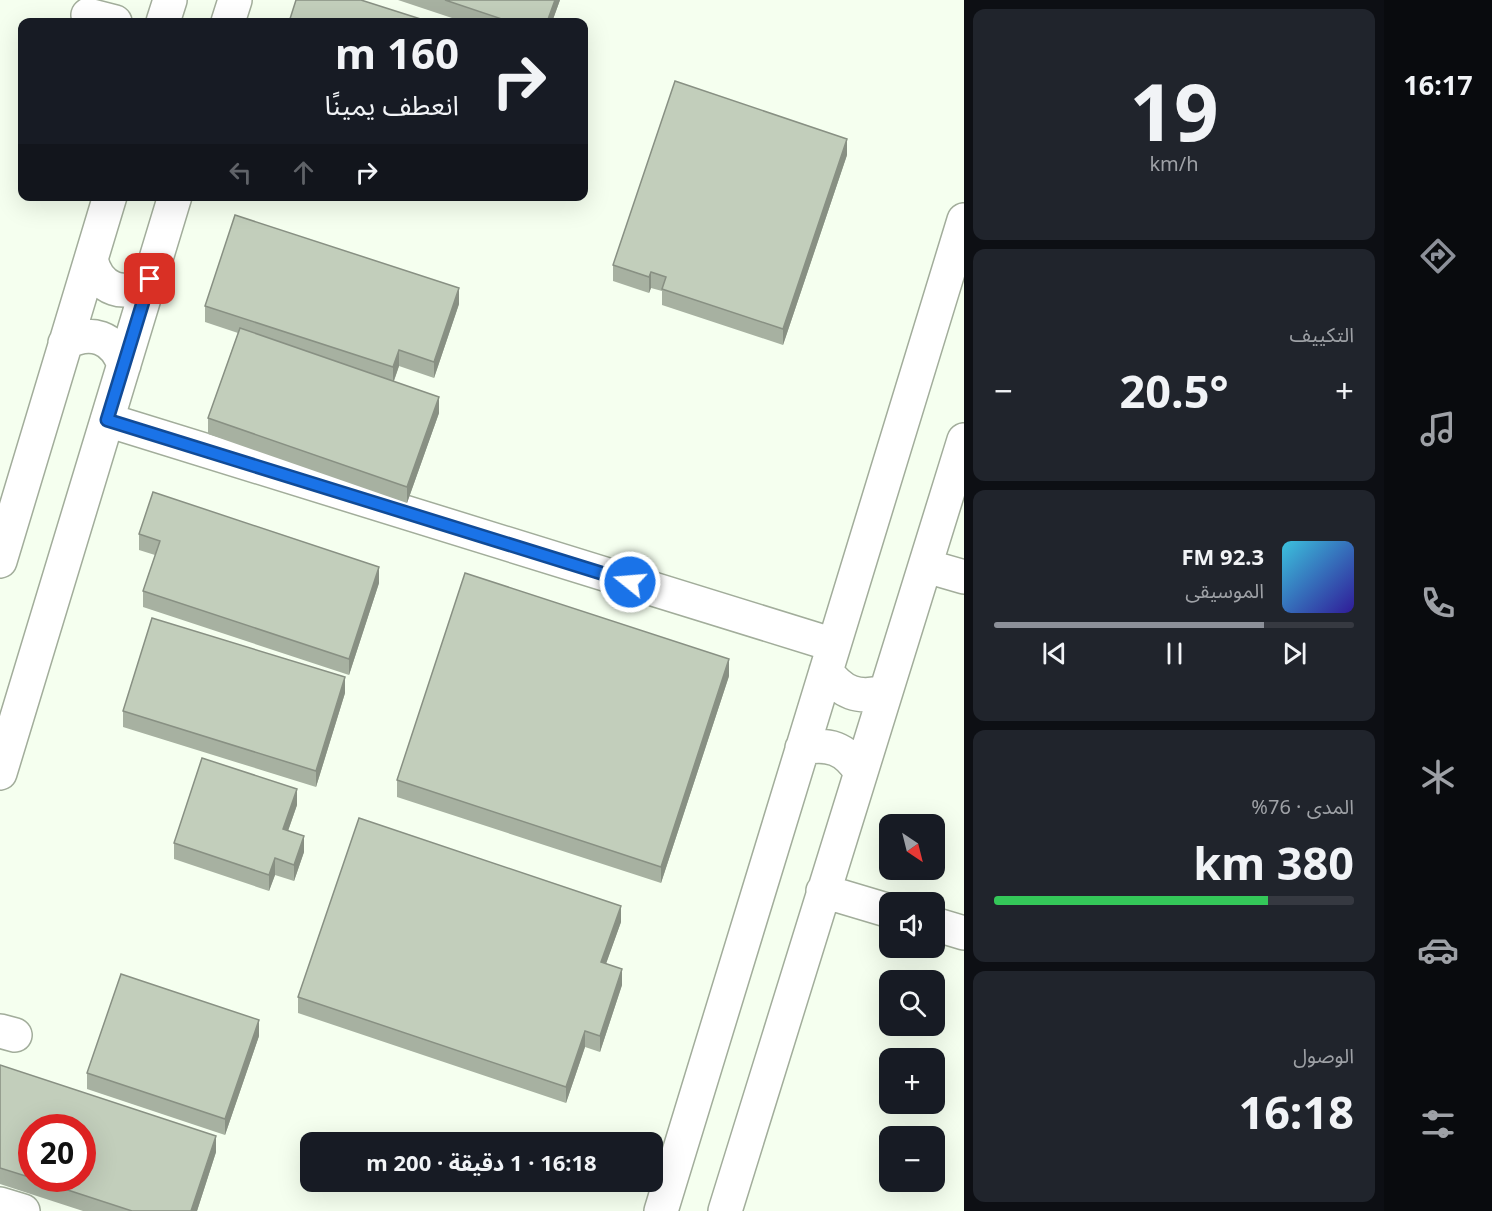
<!DOCTYPE html>
<html lang="ar">
<meta charset="utf-8">
<style>
:root{--surface:#171b24;--page:#20242c;--text:#f1f3f6;--muted:#9ea1a6;--line:#363941;--accent:#8c9099}
body{margin:0;font-family:"Noto Sans","Noto Sans Arabic",sans-serif;background:var(--page);color:var(--text);direction:rtl;height:100vh;display:flex;flex-direction:column;font-size:22px;white-space:nowrap}
*{box-sizing:border-box;margin:0}
p{font-size:20px;color:var(--muted)}
.icon{flex:none;width:33px;height:33px;fill:none;stroke:currentColor;stroke-width:2;stroke-linecap:round;stroke-linejoin:round}
.map{position:relative;flex:1;overflow:hidden;direction:ltr}
.panel{display:flex;flex-direction:column;gap:9px;padding:9px;background:#0d0f14;width:420px}
.panel>*{flex:none}
.hud{position:absolute;left:18px;top:18px;width:570px;height:183px;border-radius:12px;box-shadow:0 6px 24px #0002;direction:rtl;background:#171b24;color:var(--text);overflow:hidden}
.needle{width:39px;rotate:145deg}
.tools{position:absolute;left:879px;top:814px;display:grid;gap:12px}
.tools a{display:grid;place-items:center;width:66px;height:66px;border-radius:12px;background:var(--surface);box-shadow:0 6px 24px #0002;font-size:30px}
.speed{position:absolute;left:18px;top:1114px;display:flex;gap:12px;font-size:30px;font-weight:700;text-align:center}
.speed>*{display:grid;place-content:center;width:78px;height:78px;border-radius:50%;background:var(--surface);box-shadow:0 6px 24px #0002;line-height:1}
.speed .limit{border:9px solid #d22;background:#fff;color:#111}
.pin{position:absolute;display:grid;place-items:center;width:51px;height:51px;color:#fff;margin:-26px;border-radius:12px;box-shadow:0 3px 9px #0006}
.me{position:absolute;width:66px;margin:-33px;rotate:287deg;stroke-linejoin:round;filter:drop-shadow(0 0 4px #0008)}
.turn{display:flex;align-items:center;gap:21px;height:126px;padding:0 30px;font-size:27px}
.turn .icon{width:78px;height:78px;stroke-width:2.5}
.turn b{display:block;font-size:42px;line-height:51px}
.lanes{display:flex;align-items:center;height:57px;padding:0 30px;background:#0003;justify-content:center;gap:30px;direction:ltr}
.lanes .off{opacity:.35}
.big{font-size:45px;font-weight:700;line-height:1.1}
.panel .tile{flex:1;display:flex;flex-direction:column;justify-content:center;gap:9px;min-width:0;padding:0 21px;border-radius:12px;background:var(--page)}
.panel .dial{align-items:center;gap:0}
.dial b{font-size:78px;line-height:1}
.song{display:flex;align-items:center;gap:18px}
.cover{width:72px;height:72px;border-radius:9px;background:linear-gradient(135deg,hsl(190 70% 55%),hsl(250 70% 35%))}
.played{height:6px;border-radius:3px;background:linear-gradient(90deg,var(--accent) 75%,var(--line) 75%)}
.keys{display:flex;justify-content:space-around;direction:ltr}
.heat{display:flex;justify-content:space-between;align-items:center;font-size:33px;direction:ltr}
.charge{height:9px;border-radius:4px;background:linear-gradient(90deg,#34c759 76%,var(--line) 0)}
.trip{position:absolute;left:300px;top:1132px;width:363px;height:60px;border-radius:12px;background:var(--surface);box-shadow:0 6px 24px #0002;font-weight:700;line-height:60px;text-align:center;direction:rtl}
main{display:flex;flex:1;min-height:0}
.dock{display:flex;flex-direction:column;width:108px;justify-content:space-around;align-items:center;background:#090b0e;color:var(--muted)}
.dock .icon{width:42px;height:42px}
.dock .current{color:var(--accent)}
.dock b{font-size:27px;color:var(--text)}
.map>svg:first-child{display:block}
.lines{fill:none;stroke-linecap:round;stroke-linejoin:round}
.minor-casing{stroke:#a2ad9b;stroke-width:36}
.minor{stroke:#fff;stroke-width:33}
.wall{fill:#a7b1a1;fill-rule:evenodd}
.shaded-wall{fill:#889083}
.building{fill:#c2cebb;stroke:#889083;stroke-width:1.5}
.route-casing{stroke:#114b97;stroke-width:15}
.route{stroke:#1a73e8;stroke-width:10}
</style>
<main>
<nav class="dock">
<b>16:17</b>
<svg class="icon current" aria-label="directions" viewBox="0 0 24 24"><path d="M12 3l9 9-9 9-9-9zM9 14v-3h6M13 9l2 2-2 2"/></svg>
<svg class="icon" aria-label="music" viewBox="0 0 24 24"><path d="M9 18V5l10-2v13"/><circle cx="6" cy="18" r="3"/><circle cx="16" cy="16" r="3"/></svg>
<svg class="icon" aria-label="phone" viewBox="0 0 24 24"><path d="M5 4h4l2 5-3 2q2 4 5 5l2-3 5 2v4C11 20 4 13 5 4z"/></svg>
<svg class="icon" aria-label="climate" viewBox="0 0 24 24"><path d="M12 3v18M4 7l16 10M4 17L20 7"/></svg>
<svg class="icon" aria-label="car" viewBox="0 0 24 24"><path d="M5 17H2v-5l4-1 3-4h7l3 4 3 1v5h-3M9 17h6M6 11h13"/><circle cx="7" cy="17" r="2"/><circle cx="17" cy="17" r="2"/></svg>
<svg class="icon" aria-label="filters" viewBox="0 0 24 24"><path d="M4 7h16M4 17h16"/><circle cx="9" cy="7" r="2"/><circle cx="15" cy="17" r="2"/></svg>
</nav>
<section class="panel">
<div class="tile dial"><b>19</b><p>km/h</p></div>
<div class="tile"><p>التكييف</p>
<div class="heat"><a>−</a><b class="big">20.5°</b><a>+</a></div>
</div>
<div class="tile">
<div class="song"><i class="cover"></i><div><b>92.3 FM</b><p>الموسيقى</p></div></div>
<div class="played"></div>
<div class="keys"><svg class="icon" aria-label="previous" viewBox="0 0 24 24"><path d="M18 5L8 12l10 7zM5 5v14"/></svg><svg class="icon" aria-label="pause" viewBox="0 0 24 24"><path d="M8 5v14M16 5v14"/></svg><svg class="icon" aria-label="next" viewBox="0 0 24 24"><path d="M6 5l10 7-10 7zM19 5v14"/></svg></div>
</div>
<div class="tile"><p>المدى · 76%</p><b class="big">380 km</b><div class="charge"></div></div>
<div class="tile"><p>الوصول</p><b class="big">16:18</b></div>
</section>
<div class="map">
<svg width="964" height="1211" viewBox="0 0 964 1211">
<rect width="100%" height="100%" fill="#f5ffef"/>
<g class="lines">
<defs>
<path id="minor" d="M88 15 115 22
M163 22 170 0
M228 22 235 0
M91 259C98 290 126 300 150 279
M65 343C91 329 114 337 124 365
M107 420 834 645
M0 561 110 196
M926 566 964 577
M826 671C842 693 858 699 884 692
M802 748C829 743 845 748 860 771
M0 773 175 196
M823 891 890 911
M934 924 964 933
M0 1031 15 1035
M0 1204 23 1211
M661 1211 964 220
M725 1211 964 440"/>
</defs>
<use href="#minor" class="minor-casing"/>
<use href="#minor" class="minor"/>
</g>
<path class="wall" d="M398 0H560L552 22H464Z
M847 155 783 345 662 305V291L651 288 649 293 613 281V265Z
M459 304 434 378 399 366 394 381 439 413 407 503 208 434V418L238 333 205 322V306Z
M139 534 379 583 349 675 143 607V591L155 555 139 550Z
M729 676 661 883 397 797V780Z
M345 693 316 787 123 727V711Z
M297 805 288 831 304 852 294 881 275 875 269 891 174 859V843Z
M621 922 606 963 622 985 600 1052 585 1047 566 1103 298 1013V997Z
M259 1036 225 1135 87 1089V1073Z
M0 1065 216 1152 197 1211H83L0 1184ZM32 1128 82 1179H32Z"/>
<path class="shaded-wall" d="M555 0H560L552 22H547Z
M847 139V155L783 345V329Z
M651 272V288L649 293V277Z
M459 288V304L434 378V362Z
M399 350V366L393 383V367Z
M439 397V413L407 503V487Z
M379 567V583L349 675V659Z
M729 659V676L661 883V867Z
M345 677V693L316 787V771Z
M297 789V805L283 845V829Z
M304 836V852L294 881V865Z
M275 858V875L269 891V875Z
M621 906V922L601 978V962Z
M622 969V985L600 1052V1036Z
M259 1020V1036L225 1135V1119Z
M585 1031V1047L566 1103V1087Z
M216 1136V1152L197 1211H191Z"/>
<path class="building" d="M296 0H361L430 22H289Z
M445 0H555L547 22H511Z
M675 81 847 139 783 329 662 289 666 277 651 272 649 277 613 265Z
M235 215 459 288 434 362 399 350 393 367 205 306Z
M240 328 439 397 407 487 208 418Z
M153 492 379 567 349 659 143 591 160 541 139 534Z
M465 573 729 659 661 867 397 780Z
M152 618 345 677 316 771 123 711Z
M202 758 297 789 283 829 304 836 294 865 275 858 269 875 174 843Z
M359 818 621 906 601 962 622 969 600 1036 585 1031 566 1087 298 997Z
M121 974 259 1020 225 1119 87 1073Z
M0 1065 216 1136 191 1211H132L34 1179H82V1128H32V1178L0 1168Z"/>
<g class="lines">
<defs>
<path id="route" d="M150 279 107 420 630 582"/>
</defs>
<use href="#route" class="route-casing"/>
<use href="#route" class="route"/>
</g>
</svg>
<div class="tools">
<a><svg class="needle" viewBox="-14 -14 28 28"><path d="M0-13l5 13h-10z" fill="#e53935"/><path d="M0 13l5-13h-10z" fill="#9ea1a6"/></svg></a>
<a><svg class="icon" aria-label="sound" viewBox="0 0 24 24"><path d="M4 9h4l5-4v14l-5-4H4zM17 9q2 3 0 6"/></svg></a>
<a><svg class="icon" aria-label="search" viewBox="0 0 24 24"><circle cx="10" cy="10" r="6"/><path d="M15 15l6 6"/></svg></a>
<a>+</a>
<a>−</a>
</div>
<div class="speed"><div class="limit">20</div></div>
<div class="pin" style="left:150px;top:279px;background:#d93025"><svg class="icon" aria-label="arrive" viewBox="0 0 24 24"><path d="M6 21V4h12l-3 4 3 4H6"/></svg></div>
<svg class="me" style="left:630px;top:582px" viewBox="-20 -20 40 40"><circle r="17" fill="#1a73e8" stroke="#fff" stroke-width="3"/><path d="M0-11L8 9 0 5-8 9z" fill="#fff"/></svg>
<div class="trip">16:18 · 1 دقيقة · 200 m</div>
<div class="hud">
<div class="turn"><svg class="icon" aria-label="right" viewBox="0 0 24 24"><path d="M7 20v-9h11M14 6l5 5-5 5"/></svg><div><b>160 m</b>انعطف يمينًا</div></div>
<div class="lanes"><svg class="icon off" aria-label="left" viewBox="0 0 24 24"><path d="M17 20v-9H6M10 6l-5 5 5 5"/></svg><svg class="icon off" aria-label="ahead" viewBox="0 0 24 24"><path d="M12 20V5M6 11l6-6 6 6"/></svg><svg class="icon" aria-label="right" viewBox="0 0 24 24"><path d="M7 20v-9h11M14 6l5 5-5 5"/></svg></div>
</div>
</div>
</main>
